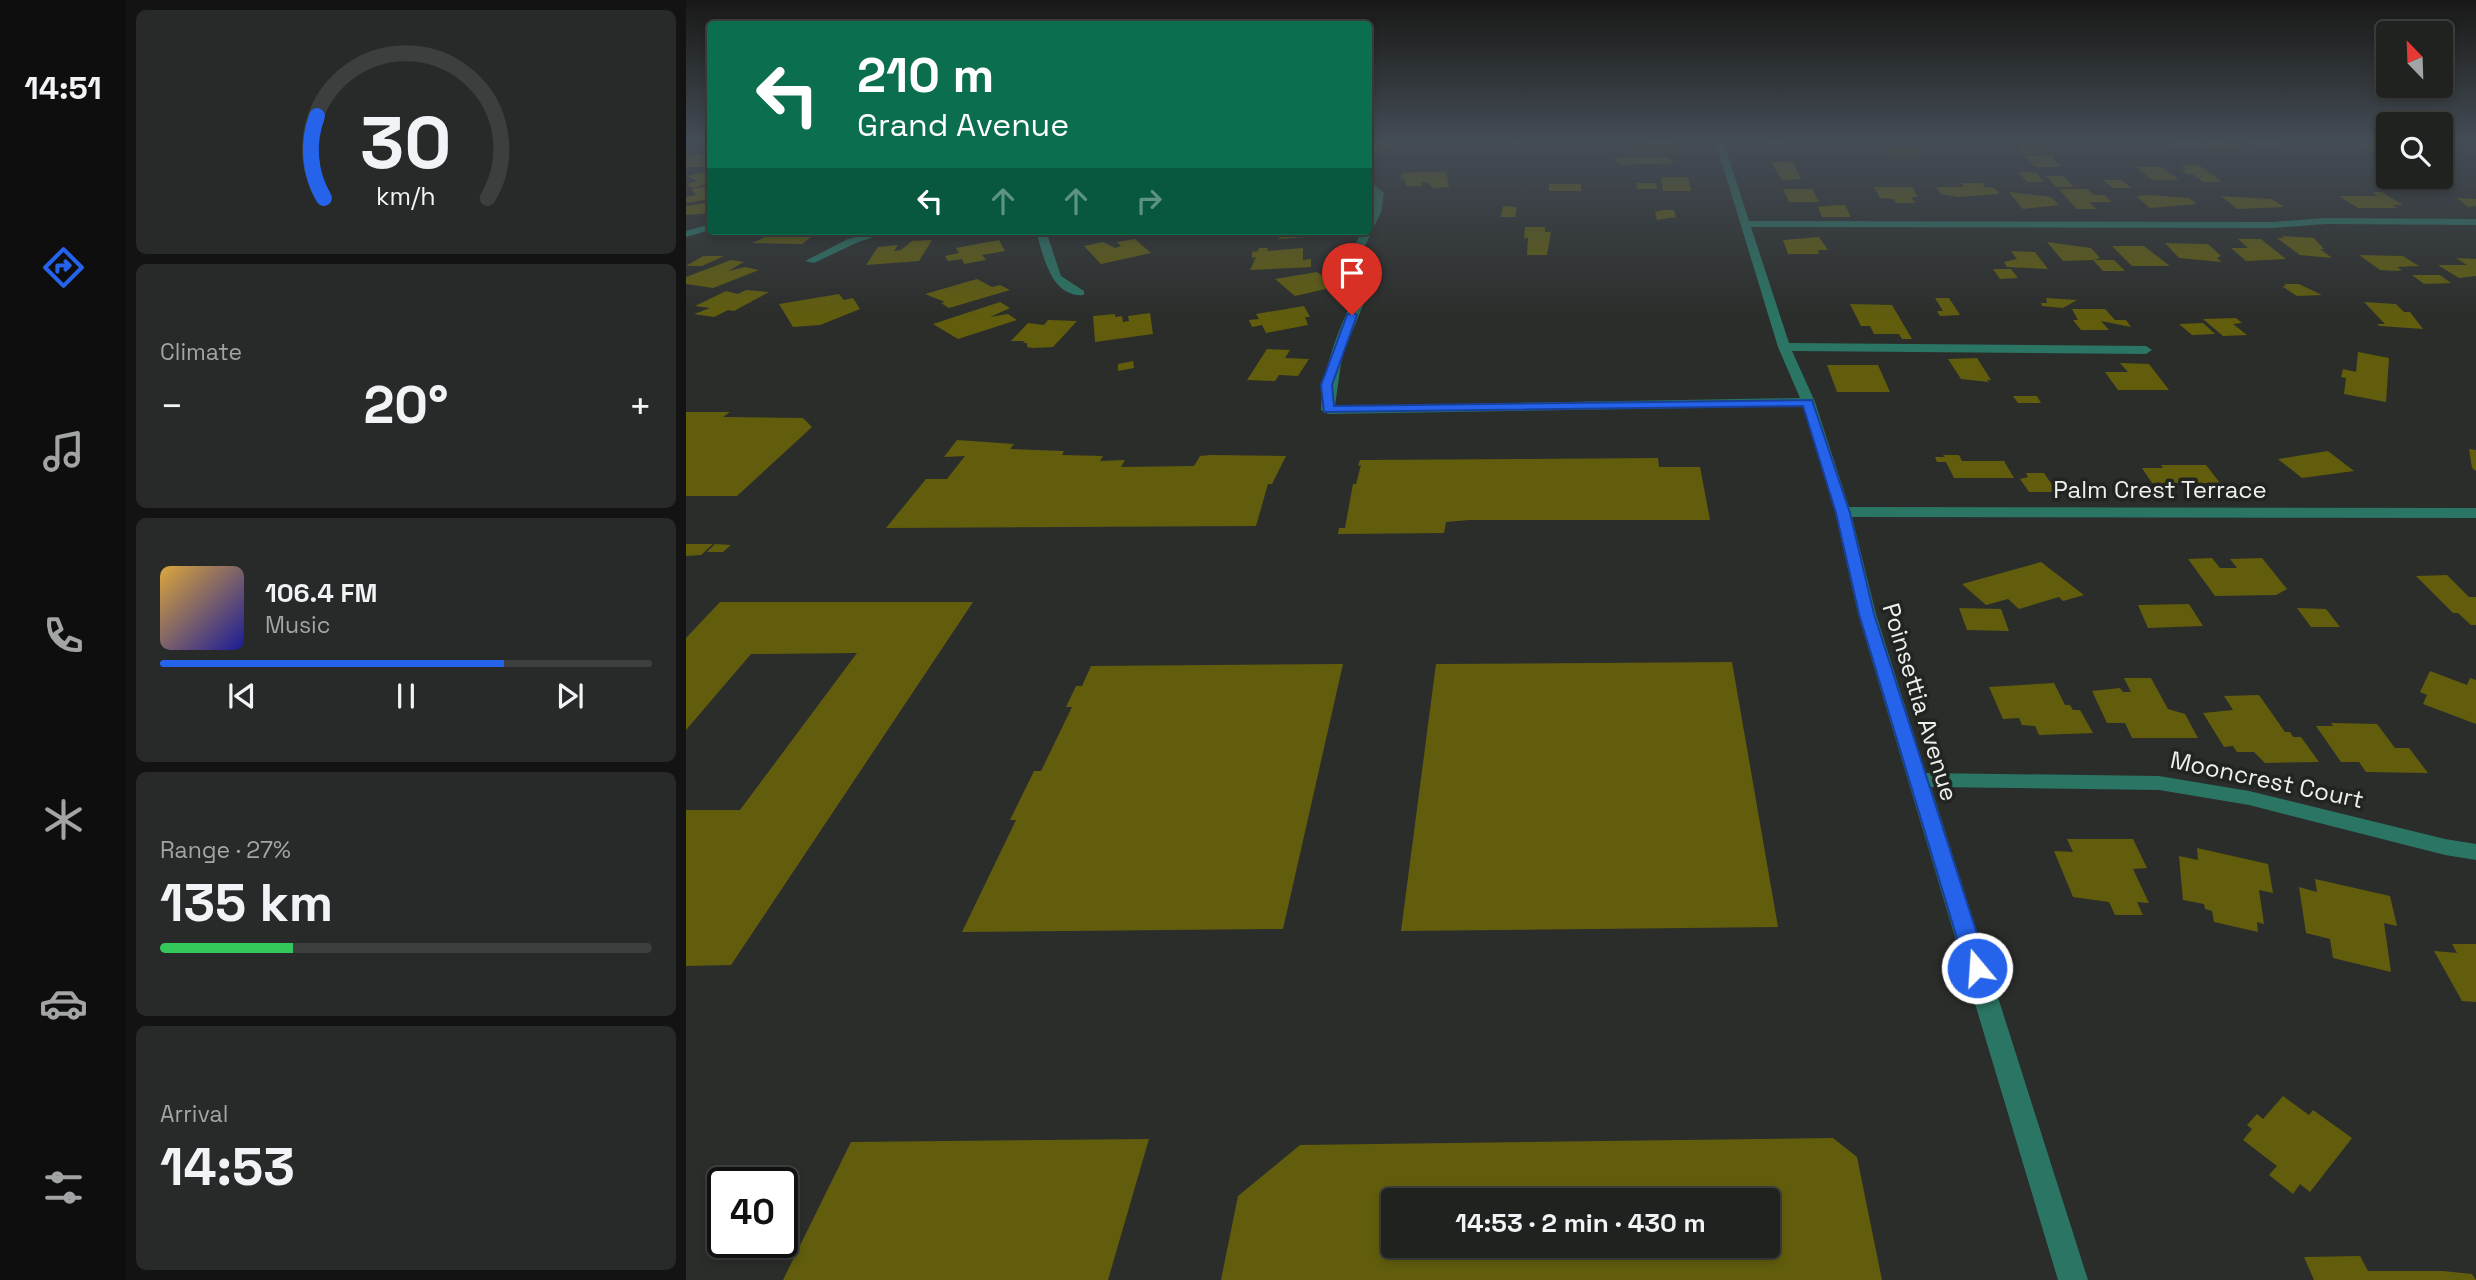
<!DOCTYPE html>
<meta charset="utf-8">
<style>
:root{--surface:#202220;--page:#282a29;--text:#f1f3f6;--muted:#a2a4a5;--line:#3d3f3e;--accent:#2563eb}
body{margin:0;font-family:"Space Grotesk",sans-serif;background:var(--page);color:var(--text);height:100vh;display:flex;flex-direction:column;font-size:26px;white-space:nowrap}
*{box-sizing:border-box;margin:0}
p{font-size:23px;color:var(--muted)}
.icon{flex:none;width:38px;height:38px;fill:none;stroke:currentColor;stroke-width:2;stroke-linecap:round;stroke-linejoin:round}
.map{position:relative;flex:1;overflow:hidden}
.side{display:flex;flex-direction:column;gap:10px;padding:10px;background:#121312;width:560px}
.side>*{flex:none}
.top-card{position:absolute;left:21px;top:21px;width:665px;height:214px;border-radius:7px;box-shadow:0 4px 10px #0003,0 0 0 2px var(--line);background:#0b6e4f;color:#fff;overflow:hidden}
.needle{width:46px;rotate:337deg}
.buttons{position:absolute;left:1690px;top:21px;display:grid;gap:14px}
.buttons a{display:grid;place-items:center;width:77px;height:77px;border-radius:7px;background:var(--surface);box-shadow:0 4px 10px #0003,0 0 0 2px var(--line);font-size:35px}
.speed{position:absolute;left:21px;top:1167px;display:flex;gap:14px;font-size:35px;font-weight:700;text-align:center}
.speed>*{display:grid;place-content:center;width:91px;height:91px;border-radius:50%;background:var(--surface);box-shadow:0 4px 10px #0003,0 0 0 2px var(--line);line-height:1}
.speed .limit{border:4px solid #111;border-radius:10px;background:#fff;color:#111}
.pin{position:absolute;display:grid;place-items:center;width:60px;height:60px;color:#fff;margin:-72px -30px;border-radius:50% 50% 50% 0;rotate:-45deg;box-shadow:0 0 7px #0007}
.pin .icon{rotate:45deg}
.me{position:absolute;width:77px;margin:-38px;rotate:342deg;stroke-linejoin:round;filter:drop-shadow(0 0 5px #0008)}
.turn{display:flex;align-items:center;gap:24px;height:147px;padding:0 35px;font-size:32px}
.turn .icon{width:91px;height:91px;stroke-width:2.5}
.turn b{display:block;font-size:49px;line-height:60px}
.lanes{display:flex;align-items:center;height:66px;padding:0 35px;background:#0003;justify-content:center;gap:35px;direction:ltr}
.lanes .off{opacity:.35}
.big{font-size:52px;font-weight:700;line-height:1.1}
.side .tile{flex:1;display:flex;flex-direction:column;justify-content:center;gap:10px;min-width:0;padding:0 24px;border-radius:10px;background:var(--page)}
.side .dial{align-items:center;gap:0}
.dial svg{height:182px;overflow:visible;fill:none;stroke:var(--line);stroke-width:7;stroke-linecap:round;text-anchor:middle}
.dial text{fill:var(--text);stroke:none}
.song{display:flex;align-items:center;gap:21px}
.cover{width:84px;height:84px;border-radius:10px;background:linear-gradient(135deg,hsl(40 70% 55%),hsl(240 70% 35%))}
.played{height:7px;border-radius:4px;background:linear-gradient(90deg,var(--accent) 70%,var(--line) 70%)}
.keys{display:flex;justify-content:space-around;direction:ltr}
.heat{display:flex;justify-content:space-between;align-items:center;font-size:38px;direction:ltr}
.charge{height:10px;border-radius:5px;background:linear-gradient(90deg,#34c759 27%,var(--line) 0)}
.trip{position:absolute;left:695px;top:1188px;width:399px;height:70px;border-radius:7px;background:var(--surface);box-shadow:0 4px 10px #0003,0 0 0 2px var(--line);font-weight:700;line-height:70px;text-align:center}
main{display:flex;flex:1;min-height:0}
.menu{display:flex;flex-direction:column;width:126px;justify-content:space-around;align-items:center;background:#0d0e0d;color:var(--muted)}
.menu .icon{width:49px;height:49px}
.menu .active{color:var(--accent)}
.menu b{font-size:32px;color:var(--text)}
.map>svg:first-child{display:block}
.building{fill:#615d0d;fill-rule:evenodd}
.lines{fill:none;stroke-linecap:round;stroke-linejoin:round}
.minor{fill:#2a7563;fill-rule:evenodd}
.route{fill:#2563eb;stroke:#184099;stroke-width:2}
.labels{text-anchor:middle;stroke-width:7;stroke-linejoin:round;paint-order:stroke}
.street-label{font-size:24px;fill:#eef0ee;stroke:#212420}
</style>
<main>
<nav class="menu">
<b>14:51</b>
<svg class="icon active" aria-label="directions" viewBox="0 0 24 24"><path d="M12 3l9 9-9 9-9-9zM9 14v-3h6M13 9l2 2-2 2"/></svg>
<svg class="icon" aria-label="music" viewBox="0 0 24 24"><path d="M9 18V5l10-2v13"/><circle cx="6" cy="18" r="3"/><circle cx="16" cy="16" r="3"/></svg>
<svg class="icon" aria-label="phone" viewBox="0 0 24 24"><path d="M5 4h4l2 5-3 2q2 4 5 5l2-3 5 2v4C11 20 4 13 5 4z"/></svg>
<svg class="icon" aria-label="climate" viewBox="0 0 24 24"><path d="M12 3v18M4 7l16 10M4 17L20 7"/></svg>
<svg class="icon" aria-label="car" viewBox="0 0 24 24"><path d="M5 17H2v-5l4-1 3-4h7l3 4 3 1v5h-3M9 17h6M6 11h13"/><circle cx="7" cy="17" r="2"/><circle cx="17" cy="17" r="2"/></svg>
<svg class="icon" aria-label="filters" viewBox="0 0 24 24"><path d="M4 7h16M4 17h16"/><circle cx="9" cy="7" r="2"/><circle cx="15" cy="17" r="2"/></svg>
</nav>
<section class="side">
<div class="tile dial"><svg viewBox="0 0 100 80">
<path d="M14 69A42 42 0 1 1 86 69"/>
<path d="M14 69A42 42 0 0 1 11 33" stroke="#2563eb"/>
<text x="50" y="56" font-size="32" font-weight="700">30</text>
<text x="50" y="72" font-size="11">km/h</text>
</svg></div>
<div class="tile"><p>Climate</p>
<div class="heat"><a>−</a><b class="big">20°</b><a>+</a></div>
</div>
<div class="tile">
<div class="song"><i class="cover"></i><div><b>106.4 FM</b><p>Music</p></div></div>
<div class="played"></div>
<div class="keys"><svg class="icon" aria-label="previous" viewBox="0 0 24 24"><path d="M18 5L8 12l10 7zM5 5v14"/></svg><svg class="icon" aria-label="pause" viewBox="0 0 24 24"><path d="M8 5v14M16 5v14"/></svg><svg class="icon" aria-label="next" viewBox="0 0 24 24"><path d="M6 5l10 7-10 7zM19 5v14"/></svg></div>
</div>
<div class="tile"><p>Range · 27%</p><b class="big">135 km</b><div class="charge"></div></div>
<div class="tile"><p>Arrival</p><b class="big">14:53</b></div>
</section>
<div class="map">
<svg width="1790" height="1280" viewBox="0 0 1790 1280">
<rect width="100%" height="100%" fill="#2b2d2a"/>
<path class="building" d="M682 140H690L709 142 690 153 682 152Z
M821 140H848L854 141 828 145 816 141Z
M956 140H990L991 147H987L988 152H959L952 150V145H957Z
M1076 140H1100L1102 145H1078Z
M1485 140H1516L1518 149 1485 146Z
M1521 140 1551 142 1555 149 1522 148Z
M1562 140H1587L1601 142 1589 149 1558 142Z
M1672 143 1690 144 1697 149 1687 152Z
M1333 144H1364L1369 149H1364L1368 153 1346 149 1350 154H1337Z
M1199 149H1233L1237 153H1201Z
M24 153 14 161H24L22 167H0V155Z
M1339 156H1366L1375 167H1349Z
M934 157H981L989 163 935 165 929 160Z
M1085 162H1107L1115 179 1096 180Z
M1495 165H1513L1536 182H1517L1506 174H1500L1495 170H1501Z
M1451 167H1476L1493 180H1466Z
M24 171V183L7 188 0 184 11 181 1 176Z
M760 171 763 187 747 188 741 182H735L736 186H720L719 179H714L718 173Z
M1332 172H1350L1358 182H1341Z
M1360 176H1377L1388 187H1370Z
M975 177H1002L1005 191H977Z
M1417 180H1436L1445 188H1427Z
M950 183H970L971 189H951Z
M1275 183H1296L1299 187 1309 188 1313 194 1272 197 1255 194 1250 187H1278Z
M863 184H895V191H863Z
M24 186V199L0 203V197L10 195 5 189Z
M1188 187H1226L1232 197H1225L1229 203H1210L1208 199 1194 198Z
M1097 189H1126L1133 202H1103Z
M1373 189H1401L1408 195H1419L1425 202H1403L1410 209H1391Z
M1323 192 1365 197 1373 205 1337 209Z
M1686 192H1696L1717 205H1706L1711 208H1672L1653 196H1691Z
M1463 195 1503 198 1511 204 1464 208 1450 196Z
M1535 196 1586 199 1598 207 1551 209Z
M1771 198 1790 199V206L1782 207Z
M20 203 24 207V213L0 215V206Z
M1151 205H1159L1165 217H1136L1132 207Z
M817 206 831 207 829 217H815Z
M977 210H988L990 217 971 220 969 212Z
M839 227H859V232H865L861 255H841L842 238H838Z
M93 231H128L127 234H129L116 244 66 243Z
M586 231H649L650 235 593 239 594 233 586 234Z
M1596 236 1628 238 1638 249H1634L1646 258 1614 255 1591 238H1598Z
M1133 237 1142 250H1132L1133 254H1102L1097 240Z
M449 239 465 253 415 264 398 246 417 242 429 248 435 246 431 242Z
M1552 239H1575L1600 259 1560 261 1545 248H1562Z
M246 240 233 261 180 265 192 247 212 245 208 251 215 250 226 241Z
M313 240 319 251 296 255 300 260 278 264 276 259 262 261 259 256 273 253 270 248Z
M1361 242 1405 248 1414 258 1408 260H1428L1439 271H1417L1407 260 1377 261Z
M1479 243 1522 244 1535 256 1531 258 1536 262 1493 258Z
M1426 246H1458L1484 266H1446Z
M573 248H582L581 251 617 248V260L625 259V267L564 270 570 257 566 258V252L572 251Z
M1325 251 1349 252 1362 269 1321 267 1318 262 1331 259Z
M1673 255 1717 256 1733 266 1711 267 1716 270 1711 271 1694 270Z
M17 256H38L16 266H0Z
M1770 258 1790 259V276L1773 278 1752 265H1781Z
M45 260 58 262 42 271 59 267 73 270 27 288 0 284V277Z
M1307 269H1325L1332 278 1314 279Z
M631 272 643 281 639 284 644 288 609 296 589 279Z
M1726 275H1754L1765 283 1738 284Z
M291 279 306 287 314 285 324 290 263 308 255 303 259 302 239 294Z
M1598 284H1613L1636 295 1611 296 1596 286H1600Z
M60 290 83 292 48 311 42 310 28 317 8 314 24 308 9 306 40 291 52 294Z
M153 294 158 300 167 298 174 309 134 325 107 327 93 304Z
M1249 298H1263L1274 315 1254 316 1251 311H1257Z
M1360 298 1391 300 1377 308 1356 306 1355 303H1361Z
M314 302 324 308 304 317 322 314 331 320 272 339 247 324Z
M1678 302 1710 304 1718 312H1724L1737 329 1694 326 1691 324H1699Z
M1164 304 1206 305 1226 339H1216L1213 334H1188L1184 326H1175Z
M618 306 624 317H619L622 325 580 333 576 325 566 327 563 320 573 319 570 314Z
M1386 309H1419L1429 320H1440L1445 327 1415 321 1423 330H1395L1387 320H1392Z
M464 313 467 334 409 342 407 316 429 314V317L436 316 437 322 443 321 442 316Z
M1550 318 1556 323 1547 324 1561 335 1537 336 1517 319Z
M362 320 391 321 367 347 347 348 341 347V343H337L339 341H325L342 323 358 325Z
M1517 323 1529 334 1506 335 1493 324Z
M581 349 604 350 599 358 623 359 612 376 593 375 589 381 561 380Z
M1672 352 1703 358 1700 402 1658 394 1660 378 1655 377 1657 369 1670 372Z
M1291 358 1305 380H1301L1303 382 1275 379 1262 359Z
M447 361 448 368 432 371V364Z
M1434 363 1463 364 1483 390H1432L1419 372H1442Z
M1141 365H1192L1204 392H1151Z
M1327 396H1351L1355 403H1332Z
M0 412H44L37 417 117 418 126 427 51 496H0Z
M271 440 328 444 324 449 378 451 376 455 417 456 414 461 439 460 435 467 508 466 514 456 525 455 600 456 586 484H582L570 526 200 528 240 479H261L279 456 258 457Z
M1783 449 1790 450V471L1786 468Z
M1642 451 1668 471 1616 478 1592 459Z
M1257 455H1273L1276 461H1318L1328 478H1268L1260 462H1251L1249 457H1259Z
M972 458 973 467H1014L1024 520H783L760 522 758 533 652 534 653 528H659L667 484H670L675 465 672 466 674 460Z
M1475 465H1520L1534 483H1466L1456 468H1477Z
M1340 473H1358L1371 492H1343L1334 479 1342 477Z
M0 544H27L15 555 0 556Z
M29 544 45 545 37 552H21Z
M1526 558 1534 568H1551L1544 559 1576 558 1601 589 1590 595 1529 596 1502 559Z
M1355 562 1398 595 1377 601 1373 597 1333 609 1322 599 1300 605 1276 584Z
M1761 575 1783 597H1790V625H1785L1772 613H1767L1730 576Z
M34 602H287L45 965 0 966V810H54L171 653 65 654 0 730V638Z
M1503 604 1517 626 1462 628 1452 605Z
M1273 608 1315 609 1323 631 1281 630Z
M1611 608 1640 609 1654 627H1625Z
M1046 662 1092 927 715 931 750 664Z
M657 664 597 929 276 932 330 820H324L348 771H355L386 707H380L390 686H396L405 666Z
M1744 671 1781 685 1784 678 1790 680V724L1737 704 1741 695 1734 692Z
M1438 678H1465L1482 709 1499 714 1512 738H1446L1439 723H1421L1406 691 1434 688 1437 692H1445Z
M1368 683 1379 705H1384L1387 710H1394L1407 733 1353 735 1349 726 1336 725 1333 718 1317 719 1303 687Z
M1573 695 1599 732H1604L1607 737H1615L1633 762 1579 763 1568 752H1551L1547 746 1538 747 1517 713 1547 710 1538 696Z
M1645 723 1691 724 1709 748H1723L1742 773 1680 772 1673 762H1655L1630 726H1647Z
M1381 839H1447L1461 868 1447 869 1463 903 1451 902 1457 915H1429L1423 902 1387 897 1368 851 1387 852Z
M1511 848 1582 864 1587 893 1573 890 1578 924 1571 922 1572 932 1528 922 1526 911 1519 909 1518 904 1497 900 1493 856 1512 860Z
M1629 879 1704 896 1711 926 1698 923 1705 972 1647 958 1644 939 1620 933 1613 887 1631 892Z
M1766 944H1790V1002L1776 1001 1748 951 1771 953Z
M1597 1096 1623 1115 1627 1110 1666 1138 1624 1192 1614 1184 1607 1194 1583 1175 1591 1166 1557 1140 1566 1129 1561 1125 1571 1114 1577 1119Z
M1147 1138 1171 1157 1196 1280H535L552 1196 614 1145ZM707 1200H1082V1246H707Z
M463 1139 422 1280H97L165 1142Z
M1674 1256 1682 1271H1757L1786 1274 1790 1280H1628L1618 1257Z"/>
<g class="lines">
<path class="minor" d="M1029 140H1037L1063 221 1587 222 1640 218 1790 219V225L1640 224 1587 228 1065 227 1103 343 1460 346 1466 350 1460 354 1106 351 1129 402 1163 507 1790 508V518L1166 517 1190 614 1240 773 1473 776 1563 791 1759 839 1790 844V860L1759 855 1563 805 1473 790 1245 787 1402 1280H1372L1172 614 1149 512 1117 406 642 414 635 410C637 359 659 315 681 270L664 255 676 231H682L688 194 682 188V179L698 193 695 212 675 254 692 269 656 356 649 406 1114 398 1092 347Z
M24 224V230L0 237V231Z
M189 231H205L170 243 128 263 119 261 162 239Z
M350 231H360L375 276 398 291V295C365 298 357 255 350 231Z"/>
</g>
<linearGradient id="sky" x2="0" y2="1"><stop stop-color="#181917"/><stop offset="0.44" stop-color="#444c55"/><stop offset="1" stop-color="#444c55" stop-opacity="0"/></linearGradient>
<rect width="1790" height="319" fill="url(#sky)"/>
<path class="route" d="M666 312 671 315 646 385 648 406 1126 400 1164 513 1188 614 1302 968 1299 975 1291 977 1284 975 1280 968 1173 614 1150 513 1117 406 638 412 635 385 661 315Z"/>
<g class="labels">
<g class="street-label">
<text x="1474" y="498">Palm Crest Terrace</text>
<text transform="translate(1234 702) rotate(73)" y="8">Poinsettia Avenue</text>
<text transform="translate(1581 780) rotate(12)" y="8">Mooncrest Court</text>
</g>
</g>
</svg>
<div class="buttons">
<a><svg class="needle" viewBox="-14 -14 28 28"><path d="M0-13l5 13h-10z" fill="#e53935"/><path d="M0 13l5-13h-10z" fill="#a2a4a5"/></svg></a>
<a><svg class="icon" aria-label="search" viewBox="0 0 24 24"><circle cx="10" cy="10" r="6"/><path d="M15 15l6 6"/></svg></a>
</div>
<div class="speed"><div class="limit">40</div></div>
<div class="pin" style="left:666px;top:315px;background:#d93025"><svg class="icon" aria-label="arrive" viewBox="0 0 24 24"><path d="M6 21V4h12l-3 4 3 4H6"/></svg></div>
<svg class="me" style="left:1291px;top:968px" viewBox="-20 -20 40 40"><circle r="17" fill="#2563eb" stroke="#fff" stroke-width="3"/><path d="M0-11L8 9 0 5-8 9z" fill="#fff"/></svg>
<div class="trip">14:53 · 2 min · 430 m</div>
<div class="top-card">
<div class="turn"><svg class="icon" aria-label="left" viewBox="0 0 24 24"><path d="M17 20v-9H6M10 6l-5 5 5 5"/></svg><div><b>210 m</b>Grand Avenue</div></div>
<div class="lanes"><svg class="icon" aria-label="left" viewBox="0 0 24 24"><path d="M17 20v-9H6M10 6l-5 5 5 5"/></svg><svg class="icon off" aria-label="ahead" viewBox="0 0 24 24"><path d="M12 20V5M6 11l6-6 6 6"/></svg><svg class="icon off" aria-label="ahead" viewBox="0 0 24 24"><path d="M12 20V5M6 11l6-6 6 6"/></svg><svg class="icon off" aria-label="right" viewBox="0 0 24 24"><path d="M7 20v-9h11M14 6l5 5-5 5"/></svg></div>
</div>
</div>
</main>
